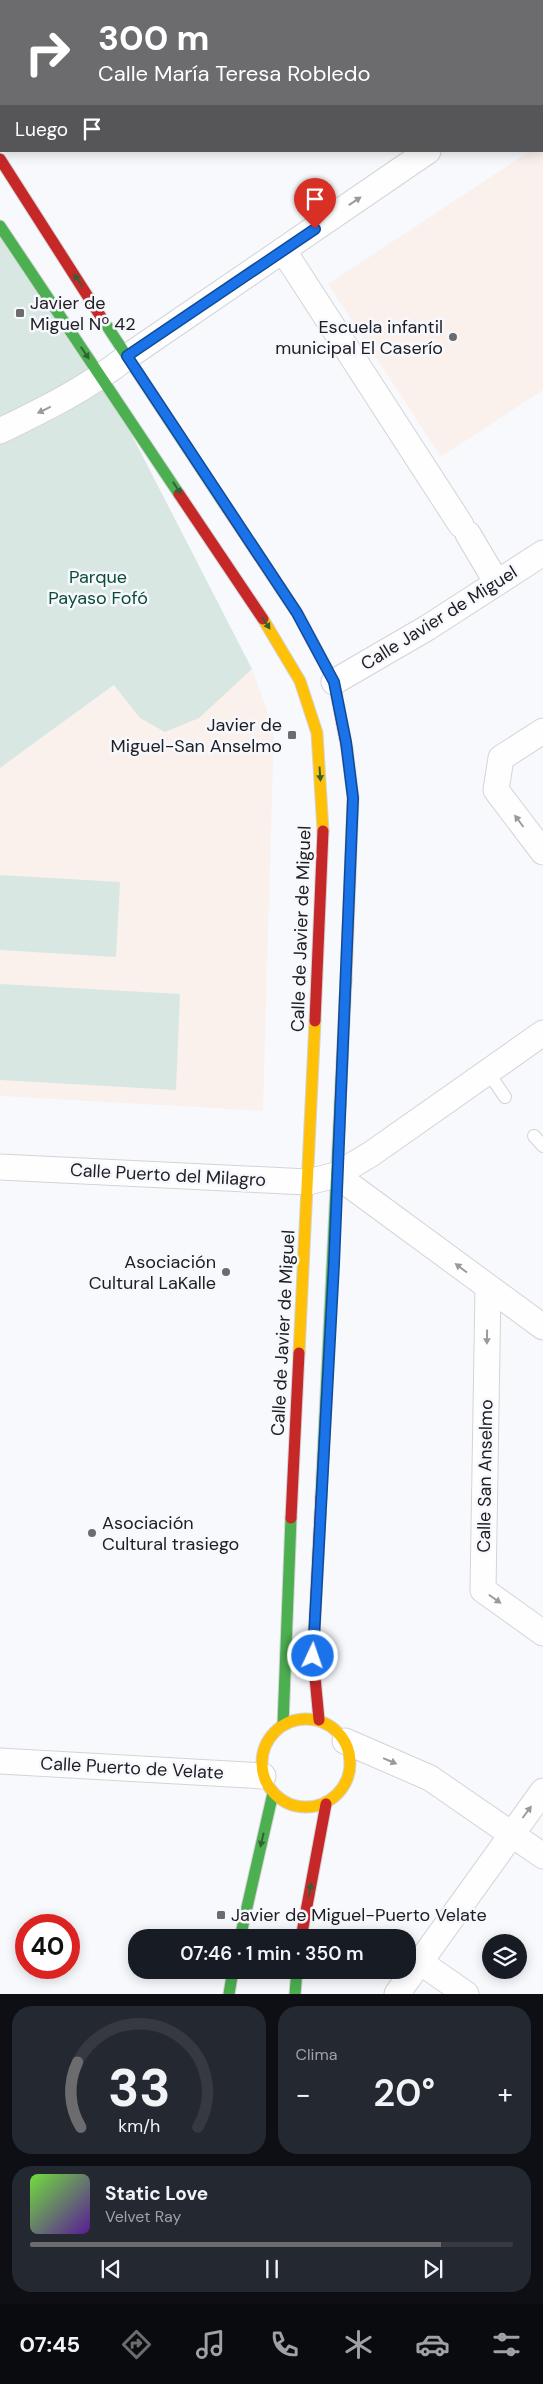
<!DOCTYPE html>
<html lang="es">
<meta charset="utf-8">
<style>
:root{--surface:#171b24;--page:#242831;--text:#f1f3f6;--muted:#9ea1a6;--line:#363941;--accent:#6c6c6f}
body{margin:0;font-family:"DM Sans",sans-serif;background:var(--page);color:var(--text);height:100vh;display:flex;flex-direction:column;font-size:19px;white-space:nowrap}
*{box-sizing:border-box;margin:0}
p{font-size:16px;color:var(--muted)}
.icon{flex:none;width:28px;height:28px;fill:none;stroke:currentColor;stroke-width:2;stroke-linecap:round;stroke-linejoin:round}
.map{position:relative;height:1994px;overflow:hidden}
.drawer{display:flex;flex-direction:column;gap:12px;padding:12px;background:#0d0f14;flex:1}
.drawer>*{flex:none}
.banner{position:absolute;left:0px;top:0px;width:544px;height:152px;box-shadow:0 2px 12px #0003;background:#6c6c6f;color:#fff;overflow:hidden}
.fabs{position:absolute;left:482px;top:1934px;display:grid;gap:10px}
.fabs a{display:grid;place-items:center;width:45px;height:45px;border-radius:50%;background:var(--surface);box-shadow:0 2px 12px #0003;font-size:25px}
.speed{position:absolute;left:15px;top:1914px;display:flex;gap:10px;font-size:25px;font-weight:700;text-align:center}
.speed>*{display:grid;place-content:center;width:65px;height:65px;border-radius:50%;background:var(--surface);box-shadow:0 2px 12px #0003;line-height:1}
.speed .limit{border:8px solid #d22;background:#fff;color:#111}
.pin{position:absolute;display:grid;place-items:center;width:42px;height:42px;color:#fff;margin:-51px -21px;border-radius:50% 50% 50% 0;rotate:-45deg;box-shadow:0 0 5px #0007}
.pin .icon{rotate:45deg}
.me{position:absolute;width:55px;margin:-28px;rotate:3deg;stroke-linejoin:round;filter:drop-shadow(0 0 4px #0008)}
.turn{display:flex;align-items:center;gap:18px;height:105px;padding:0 15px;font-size:22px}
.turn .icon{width:65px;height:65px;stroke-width:2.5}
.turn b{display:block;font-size:35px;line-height:42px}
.then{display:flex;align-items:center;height:48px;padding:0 15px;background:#0003;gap:10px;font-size:19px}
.big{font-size:38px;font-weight:600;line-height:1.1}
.drawer .tile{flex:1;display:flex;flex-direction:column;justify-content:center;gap:8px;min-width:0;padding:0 18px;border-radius:20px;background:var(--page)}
.drawer .dial{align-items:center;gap:0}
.dial svg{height:130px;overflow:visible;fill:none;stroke:var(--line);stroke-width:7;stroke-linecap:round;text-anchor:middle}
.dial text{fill:var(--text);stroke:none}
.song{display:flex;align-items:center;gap:15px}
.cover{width:60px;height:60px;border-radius:8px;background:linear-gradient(135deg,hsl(100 70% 55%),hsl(270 70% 35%))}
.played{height:5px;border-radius:2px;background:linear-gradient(90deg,var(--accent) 85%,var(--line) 85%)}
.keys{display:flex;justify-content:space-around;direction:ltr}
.heat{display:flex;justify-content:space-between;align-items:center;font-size:28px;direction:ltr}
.drawer .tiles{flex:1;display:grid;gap:12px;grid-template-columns:1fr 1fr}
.tile:last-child{grid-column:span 2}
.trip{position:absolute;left:128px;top:1929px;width:288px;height:50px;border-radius:20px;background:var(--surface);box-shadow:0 2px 12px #0003;font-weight:600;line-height:50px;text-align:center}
.dock{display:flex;height:80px;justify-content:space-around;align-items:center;background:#090b0e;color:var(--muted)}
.dock .icon{width:35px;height:35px}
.dock .active{color:var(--accent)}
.dock b{font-size:22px;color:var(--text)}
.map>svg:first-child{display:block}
.education{fill:#faf1ed}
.green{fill:#d9e7e2}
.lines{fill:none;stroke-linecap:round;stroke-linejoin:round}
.lane-casing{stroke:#d4d4d7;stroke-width:14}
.street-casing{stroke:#d4d4d7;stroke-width:27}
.fast-casing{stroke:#d4d4d7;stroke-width:13}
.slow-casing{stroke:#d4d4d7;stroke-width:13}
.jam-casing{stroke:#d4d4d7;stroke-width:13}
.lane{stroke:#fefeff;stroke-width:12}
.street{stroke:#fefeff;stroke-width:25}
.fast{stroke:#4caf50;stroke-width:11}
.slow{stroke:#ffc107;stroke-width:11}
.jam{stroke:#c62828;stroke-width:11}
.oneway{fill:#9a9a9c}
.oneway2{fill:#346037}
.route-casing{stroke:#114b97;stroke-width:12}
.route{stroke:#1a73e8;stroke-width:9}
.poi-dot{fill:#6c6c6f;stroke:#f7f8fe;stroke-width:2}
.labels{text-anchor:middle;stroke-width:5;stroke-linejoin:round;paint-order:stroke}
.poi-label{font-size:18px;fill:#202023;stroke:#f7f8fe;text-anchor:start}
.park-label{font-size:18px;fill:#0a4d36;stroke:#f7f8fe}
.street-label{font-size:18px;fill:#202023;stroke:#f7f8fe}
</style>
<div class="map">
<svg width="543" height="1994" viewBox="0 0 543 1994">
<rect width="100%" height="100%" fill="#f8f9fd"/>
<path class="education" d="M543 143V390L441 457 328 284 530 151H542Z
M252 669 274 729 263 1111 0 1096V768L115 685 140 718H199Z"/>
<path class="green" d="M0 226 102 377 252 669 199 718 165 732 140 718 114 685 0 768Z
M0 875 120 882 116 957 0 950Z
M0 984 180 994 176 1090 0 1080Z"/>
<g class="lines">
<defs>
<path id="lane" d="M488 1072 505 1097
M534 1136 543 1146"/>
<path id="street" d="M513 1 514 0
M283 250 461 525
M0 431C45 409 88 388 127 357L428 151
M468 534 497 583
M334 682 427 628 543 553
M543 731 501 758 496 790 543 852
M0 1167 308 1182 336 1175 371 1154 543 1033
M336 1175 543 1327
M488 1288 483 1590 543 1633
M345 1741 430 1778 543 1856
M0 1761 263 1776
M420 1962 466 1994
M397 1994 543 1791"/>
<path id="fast" d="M0 226 179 494
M101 317 227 508
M321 1497 346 980
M283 1725 291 1518
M240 1938 273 1793
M229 1994 233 1970
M295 1994 297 1970"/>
<path id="slow" d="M263 619 300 681 317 733 323 831
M346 980 353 798 347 749
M299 1353 315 1021
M262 1763a44 44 0 1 1 88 0a44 44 0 1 1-88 0Z"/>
<path id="jam" d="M0 159 101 317
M179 494 263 619
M227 508 297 613 334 682 347 749
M315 1021 323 831
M291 1518 299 1353
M319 1720 313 1656 321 1497
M301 1938 326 1804"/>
</defs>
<use href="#lane" class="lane-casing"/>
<use href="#street" class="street-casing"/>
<use href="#fast" class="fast-casing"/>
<use href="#slow" class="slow-casing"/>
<use href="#jam" class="jam-casing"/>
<use href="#lane" class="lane"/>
<use href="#street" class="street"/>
<use href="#fast" class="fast"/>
<use href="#slow" class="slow"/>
<use href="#jam" class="jam"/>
</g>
<defs><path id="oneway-solid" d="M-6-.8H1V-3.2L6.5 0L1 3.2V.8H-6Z" transform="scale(1.25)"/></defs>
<g class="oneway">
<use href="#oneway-solid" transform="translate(355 201) rotate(-34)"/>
<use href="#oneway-solid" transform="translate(44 410) rotate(154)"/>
<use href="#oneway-solid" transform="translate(519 821) rotate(-127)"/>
<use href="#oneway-solid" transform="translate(461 1268) rotate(-143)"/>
<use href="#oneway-solid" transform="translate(487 1337) rotate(91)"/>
<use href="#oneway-solid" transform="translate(495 1599) rotate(35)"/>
<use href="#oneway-solid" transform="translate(390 1761) rotate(23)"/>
<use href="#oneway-solid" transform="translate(527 1812) rotate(-53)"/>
</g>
<g class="oneway2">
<use href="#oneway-solid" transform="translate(78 280) rotate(-123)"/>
<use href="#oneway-solid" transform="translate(85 353) rotate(56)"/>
<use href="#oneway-solid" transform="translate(177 488) rotate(56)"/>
<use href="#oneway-solid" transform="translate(266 623) rotate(57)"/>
<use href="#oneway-solid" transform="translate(320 774) rotate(86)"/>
<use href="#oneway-solid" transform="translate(262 1840) rotate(103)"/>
<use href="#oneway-solid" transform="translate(310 1890) rotate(-79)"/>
</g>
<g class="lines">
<defs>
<path id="route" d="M313 1656 334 1264 353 798 346 742 334 682 297 613 127 356 315 229"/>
</defs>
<use href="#route" class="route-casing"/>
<use href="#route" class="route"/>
</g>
<g class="poi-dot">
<rect x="15" y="308" width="10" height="10" rx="2.5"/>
<circle cx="453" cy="337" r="5"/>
<rect x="287" y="730" width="10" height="10" rx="2.5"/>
<circle cx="226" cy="1272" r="5"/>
<circle cx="92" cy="1533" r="5"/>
<rect x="216" y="1910" width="10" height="10" rx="2.5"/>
</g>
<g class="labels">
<g class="poi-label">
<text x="30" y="309">Javier de<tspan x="30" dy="21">Miguel Nº 42</tspan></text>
<text x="443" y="333" text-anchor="end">Escuela infantil<tspan x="443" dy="21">municipal El Caserío</tspan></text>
<text x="282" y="731" text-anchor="end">Javier de<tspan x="282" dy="21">Miguel-San Anselmo</tspan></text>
<text x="216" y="1268" text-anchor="end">Asociación<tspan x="216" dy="21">Cultural LaKalle</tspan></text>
<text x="102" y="1529">Asociación<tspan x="102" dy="21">Cultural trasiego</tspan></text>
<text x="231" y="1921">Javier de Miguel-Puerto Velate</text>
</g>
<g class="park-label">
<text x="98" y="583">Parque<tspan x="98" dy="21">Payaso Fofó</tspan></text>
</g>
<g class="street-label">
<text transform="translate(439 618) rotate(-32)" y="6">Calle Javier de Miguel</text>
<text transform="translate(301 929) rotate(-88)" y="6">Calle de Javier de Miguel</text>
<text transform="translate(168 1175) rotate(3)" y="6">Calle Puerto del Milagro</text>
<text transform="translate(283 1333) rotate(-87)" y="6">Calle de Javier de Miguel</text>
<text transform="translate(485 1476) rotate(-89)" y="6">Calle San Anselmo</text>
<text transform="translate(132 1768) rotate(3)" y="6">Calle Puerto de Velate</text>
</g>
</g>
</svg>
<div class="fabs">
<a><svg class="icon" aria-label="layers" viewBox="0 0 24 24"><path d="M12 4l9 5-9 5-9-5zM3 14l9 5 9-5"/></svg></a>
</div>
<div class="speed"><div class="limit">40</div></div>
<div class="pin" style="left:315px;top:229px;background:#d93025"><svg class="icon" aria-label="arrive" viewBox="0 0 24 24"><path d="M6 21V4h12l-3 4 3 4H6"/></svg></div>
<svg class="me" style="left:313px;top:1656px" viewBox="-20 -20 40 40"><circle r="17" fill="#1a73e8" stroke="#fff" stroke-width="3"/><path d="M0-11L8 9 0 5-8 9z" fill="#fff"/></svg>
<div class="trip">07:46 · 1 min · 350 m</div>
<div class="banner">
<div class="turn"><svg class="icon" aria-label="right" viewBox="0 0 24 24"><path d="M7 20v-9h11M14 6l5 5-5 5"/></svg><div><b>300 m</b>Calle María Teresa Robledo</div></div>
<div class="then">Luego<svg class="icon" aria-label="arrive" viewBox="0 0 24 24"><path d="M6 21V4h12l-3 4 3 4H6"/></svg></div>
</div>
</div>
<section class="drawer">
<div class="tiles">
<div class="tile dial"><svg viewBox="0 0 100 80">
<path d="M14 69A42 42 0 1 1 86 69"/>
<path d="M14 69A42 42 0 0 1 12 29" stroke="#6c6c6f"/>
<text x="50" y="56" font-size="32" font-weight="700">33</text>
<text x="50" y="72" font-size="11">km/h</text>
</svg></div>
<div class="tile"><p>Clima</p>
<div class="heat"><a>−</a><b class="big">20°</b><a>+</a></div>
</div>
<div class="tile">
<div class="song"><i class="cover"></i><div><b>Static Love</b><p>Velvet Ray</p></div></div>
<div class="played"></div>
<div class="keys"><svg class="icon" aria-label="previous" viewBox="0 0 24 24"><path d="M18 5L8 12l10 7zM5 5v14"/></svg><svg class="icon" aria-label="pause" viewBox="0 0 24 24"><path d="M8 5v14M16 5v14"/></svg><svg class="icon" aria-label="next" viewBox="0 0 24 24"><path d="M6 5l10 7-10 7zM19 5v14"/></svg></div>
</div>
</div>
</section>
<nav class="dock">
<b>07:45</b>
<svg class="icon active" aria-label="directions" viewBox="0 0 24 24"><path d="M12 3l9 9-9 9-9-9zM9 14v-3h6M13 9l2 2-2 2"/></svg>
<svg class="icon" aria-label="music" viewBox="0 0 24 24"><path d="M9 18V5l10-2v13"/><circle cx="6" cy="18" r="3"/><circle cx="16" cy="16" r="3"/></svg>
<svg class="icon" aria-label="phone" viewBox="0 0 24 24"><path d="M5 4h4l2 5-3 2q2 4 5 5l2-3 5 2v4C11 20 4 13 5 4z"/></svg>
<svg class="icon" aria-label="climate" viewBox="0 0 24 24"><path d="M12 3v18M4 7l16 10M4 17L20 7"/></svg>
<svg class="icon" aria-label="car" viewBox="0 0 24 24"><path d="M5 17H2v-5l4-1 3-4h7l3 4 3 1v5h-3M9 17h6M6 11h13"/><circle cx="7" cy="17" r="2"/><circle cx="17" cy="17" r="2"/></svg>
<svg class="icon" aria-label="filters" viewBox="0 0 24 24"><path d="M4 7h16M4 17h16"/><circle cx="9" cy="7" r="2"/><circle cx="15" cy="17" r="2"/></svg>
</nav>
